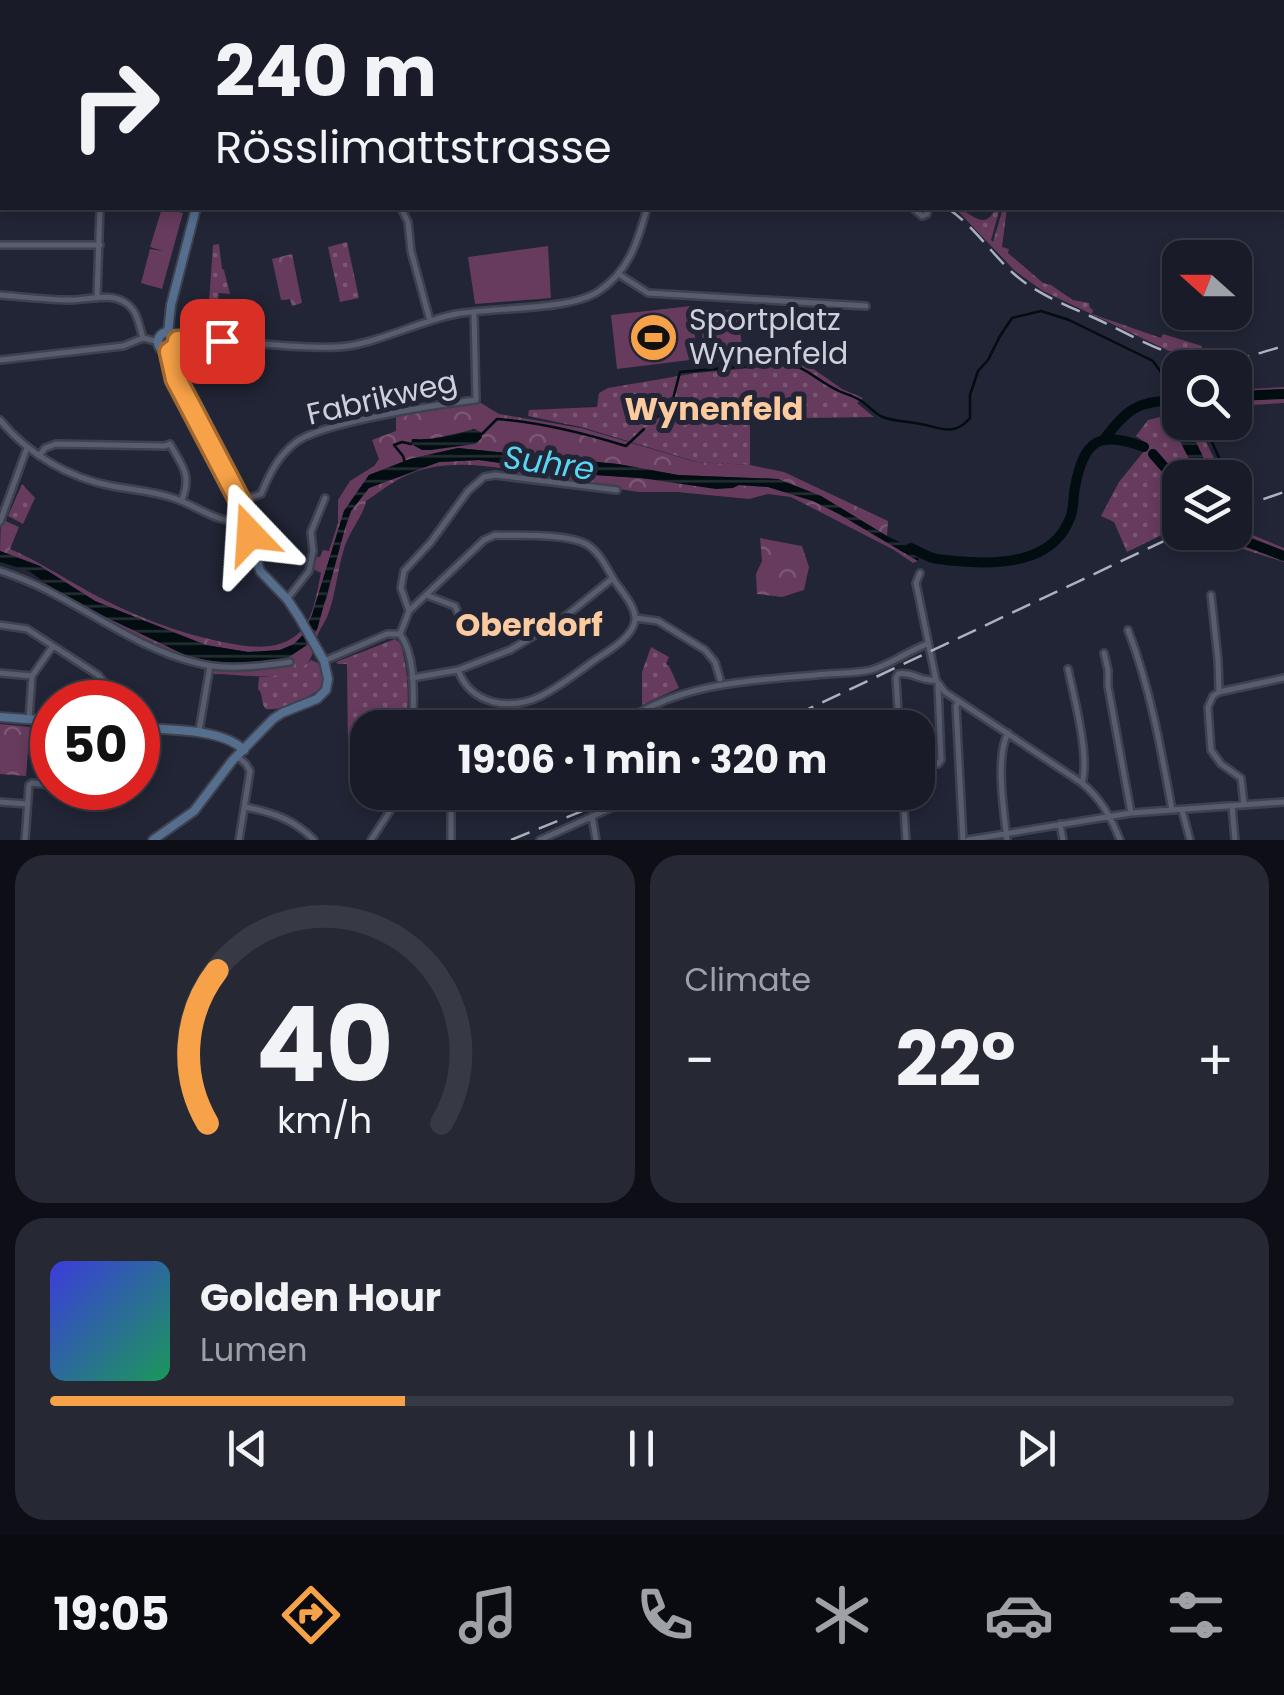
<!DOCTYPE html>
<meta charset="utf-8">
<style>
:root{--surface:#191c28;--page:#262934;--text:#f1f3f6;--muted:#9fa1a8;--line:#373a45;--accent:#f7a248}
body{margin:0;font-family:Poppins,sans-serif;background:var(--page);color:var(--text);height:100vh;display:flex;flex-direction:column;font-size:38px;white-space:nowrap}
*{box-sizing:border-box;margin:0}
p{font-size:32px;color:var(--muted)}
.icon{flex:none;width:55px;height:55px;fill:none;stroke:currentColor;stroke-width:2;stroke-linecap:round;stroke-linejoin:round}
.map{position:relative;height:840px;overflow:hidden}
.panel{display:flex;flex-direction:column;gap:15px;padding:15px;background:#0e0f16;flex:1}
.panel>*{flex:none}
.banner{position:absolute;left:0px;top:0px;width:1285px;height:210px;box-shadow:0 5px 15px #0003,0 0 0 2px var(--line);background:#191c28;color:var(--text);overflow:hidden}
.needle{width:65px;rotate:291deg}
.fabs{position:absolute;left:1162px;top:240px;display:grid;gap:20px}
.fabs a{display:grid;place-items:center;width:90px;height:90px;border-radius:20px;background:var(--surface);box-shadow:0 5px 15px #0003,0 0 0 2px var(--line);font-size:50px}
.speed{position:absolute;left:30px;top:680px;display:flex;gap:20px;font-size:50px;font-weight:700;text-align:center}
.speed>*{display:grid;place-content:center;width:130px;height:130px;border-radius:50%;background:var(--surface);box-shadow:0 5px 15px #0003,0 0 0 2px var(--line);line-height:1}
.speed .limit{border:15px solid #d22;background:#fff;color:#111}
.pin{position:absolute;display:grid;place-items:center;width:85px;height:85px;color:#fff;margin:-42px;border-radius:20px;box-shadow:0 5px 15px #0006}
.me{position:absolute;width:110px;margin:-55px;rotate:340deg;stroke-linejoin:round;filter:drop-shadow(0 0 8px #0008)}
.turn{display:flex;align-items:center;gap:35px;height:210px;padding:0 50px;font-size:45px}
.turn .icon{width:130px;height:130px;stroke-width:2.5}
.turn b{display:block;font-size:70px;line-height:85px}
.big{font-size:75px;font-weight:700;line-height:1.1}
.panel .card{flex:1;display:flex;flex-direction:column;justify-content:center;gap:15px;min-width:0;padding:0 35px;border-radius:30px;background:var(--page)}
.panel .dial{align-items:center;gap:0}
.dial svg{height:260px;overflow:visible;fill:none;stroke:var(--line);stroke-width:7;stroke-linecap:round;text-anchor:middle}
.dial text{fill:var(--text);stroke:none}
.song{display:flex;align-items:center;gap:30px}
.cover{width:120px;height:120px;border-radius:15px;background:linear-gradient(135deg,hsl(240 70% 55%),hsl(150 70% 35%))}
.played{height:10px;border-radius:5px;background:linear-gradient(90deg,var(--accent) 30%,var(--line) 30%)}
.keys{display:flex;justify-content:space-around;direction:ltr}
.heat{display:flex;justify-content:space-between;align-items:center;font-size:55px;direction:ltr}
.panel .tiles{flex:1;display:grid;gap:15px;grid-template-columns:1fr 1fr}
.card:last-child{grid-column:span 2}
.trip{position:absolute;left:350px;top:710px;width:585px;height:100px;border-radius:30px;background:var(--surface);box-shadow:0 5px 15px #0003,0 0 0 2px var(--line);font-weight:700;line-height:100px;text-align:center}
.tabs{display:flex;height:160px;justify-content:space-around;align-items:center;background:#0a0b10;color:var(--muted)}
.tabs .icon{width:70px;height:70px}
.tabs .current{color:var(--accent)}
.tabs b{font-size:45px;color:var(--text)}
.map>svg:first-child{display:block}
.grass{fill:url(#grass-dots)}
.forest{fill:url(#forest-crowns);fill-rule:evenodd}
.pitch{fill:#663b5d}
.water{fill:url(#water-rules)}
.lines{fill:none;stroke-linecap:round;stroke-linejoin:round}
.stream{stroke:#010d11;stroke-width:2.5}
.river{stroke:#010d11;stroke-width:10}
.street-casing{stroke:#3e414e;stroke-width:10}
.secondary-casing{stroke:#3e414e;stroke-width:12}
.street{stroke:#585c6f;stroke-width:5}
.secondary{stroke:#566e8d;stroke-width:8}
.rail{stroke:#adb1bd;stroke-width:2.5;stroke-dasharray:20 10;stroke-linecap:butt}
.route-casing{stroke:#a1692f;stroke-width:25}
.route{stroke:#f7a248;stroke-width:18}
.labels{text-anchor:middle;stroke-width:10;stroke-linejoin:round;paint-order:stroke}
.poi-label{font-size:30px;fill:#ced1dc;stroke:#212535;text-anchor:start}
.street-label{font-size:30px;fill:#ced1dc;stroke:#212535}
.neighbourhood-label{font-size:32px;font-weight:bold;fill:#fbca9e;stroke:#212535}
.water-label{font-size:32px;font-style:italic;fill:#58d6f3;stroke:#212535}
</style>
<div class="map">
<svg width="1284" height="840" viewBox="0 0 1284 840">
<defs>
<pattern id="grass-dots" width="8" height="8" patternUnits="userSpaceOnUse" patternTransform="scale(2.5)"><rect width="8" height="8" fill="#663b5d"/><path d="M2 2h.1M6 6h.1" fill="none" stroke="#7b5674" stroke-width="1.8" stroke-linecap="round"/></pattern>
<pattern id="forest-crowns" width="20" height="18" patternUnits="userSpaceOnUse" patternTransform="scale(2.5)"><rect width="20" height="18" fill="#663b5d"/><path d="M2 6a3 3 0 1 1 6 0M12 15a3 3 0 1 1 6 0" fill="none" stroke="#7b5674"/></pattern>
<pattern id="water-rules" width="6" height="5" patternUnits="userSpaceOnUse" patternTransform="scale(2.5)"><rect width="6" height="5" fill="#010d11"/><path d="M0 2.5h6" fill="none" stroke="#252f33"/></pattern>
</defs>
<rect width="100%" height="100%" fill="#212535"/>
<path class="grass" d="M955 208C971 210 983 234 996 208H1000L991 240 993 242 1003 208H1007L1002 247 1009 249 1008 253 1043 283 1051 285 1073 300 1089 303 1090 308 1093 310 1092 314 1161 338 1163 334 1202 346 1201 352 1227 355V359H1203L1169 351 1043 291 1015 271Z
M347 242 359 298 340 302 328 247Z
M219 244 222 269 224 270 230 294 219 293 218 303 209 302 213 245Z
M805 363 842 389 863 398 857 403 874 417 750 419V465L697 462 581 427 528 416 529 410 597 407 599 393 608 388 696 373Z
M1180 412V422L1197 423 1223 477 1180 478V526L1127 552 1114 522 1101 516 1119 482 1149 445 1136 436 1148 420Z
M22 484 35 498 23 524 8 516Z
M395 639 400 643C409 669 409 700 406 727L368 728 367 753 348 751 347 664H338L336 662Z
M651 647 669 657 666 664 669 666 679 688 642 705V672Z
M311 660 318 663 323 678 321 688C307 699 283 711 266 709 260 703 264 695 258 689L259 677C277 676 298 672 311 660Z"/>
<path class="forest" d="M0 0H159L132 2H2V11L0 12Z
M292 254 302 303 292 306 290 299 281 300 272 259Z
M1284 387V403L1235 406V390Z
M476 400 499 414 581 428 696 462 750 465 784 472 888 521 887 536 821 496 778 479 678 475 618 464 458 448 410 459 369 475 344 511 312 615 303 635 294 644 280 650 248 652 206 645 155 626 95 601 40 566 0 551 1 519 19 527 10 549C36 560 59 575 84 589 129 614 178 634 228 643 252 648 282 651 301 631 314 617 317 591 321 573L313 569 317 557H320L323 550 329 551 338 523V500L350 481 374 466 379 459 372 440 396 431V414ZM474 429C457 441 444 450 422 450L419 447C434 435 456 435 474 429Z
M479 460 579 474 768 487 813 501 839 514 918 561 913 563 894 550 791 497 768 494 749 499 677 492H639L506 472V469C471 463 433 461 401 478 389 484 377 494 366 501 365 513 348 533 344 549 337 571 336 595 327 617 324 624 319 630 317 637 313 646 314 659 305 665 280 683 242 674 214 674 199 659 178 655 159 646 121 629 83 610 47 588L50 586 68 599 186 655 225 663 268 662 289 657 326 600 345 528 351 511 369 488 439 462Z
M1243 531 1284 548V562L1233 546 1236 532Z
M760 538 802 546 809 567 804 590 782 597 757 594 756 574 762 561Z
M0 724 30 727 26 776 0 774Z
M33 727 52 728V761L31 760Z"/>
<path class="pitch" d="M162 208 183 213 162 289 141 283 150 249 163 251 150 247Z
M548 246 551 298 475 304 468 257Z
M691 306 698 359 617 369 611 315Z
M738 309 743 359 705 363 700 313Z"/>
<path class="water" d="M1188 425 1205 461 1193 467 1175 431Z
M474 429 481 432 482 438 475 444 431 450H422L411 444 412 439C434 440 454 436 474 429Z
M458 448 618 464 678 475 778 479 821 496 887 536 920 552 918 561 839 514 813 501 768 487 739 485 733 488 716 489 641 478 579 474 479 460 439 462 369 488 351 511 345 528 317 630 307 645 289 657 268 662 225 663 204 660 185 655 68 599 29 571 0 562V551L40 566 95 601 206 645 248 652 280 650 294 644 303 635 312 615 344 511 369 475 410 459Z"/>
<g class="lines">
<path class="stream" d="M673 399 680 372 782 363C805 365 817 381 837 390 844 394 852 395 858 399 868 404 873 413 883 417 895 422 909 421 921 424 941 428 954 437 970 418V395L978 371 988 360 1000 336 1012 318 1041 311 1069 320 1153 361 1180 399
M1203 422 1228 478
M651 423 670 404
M482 434 497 419C540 422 584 433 626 446L644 429
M405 463 403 456 394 445 402 442 411 444
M1235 492 1237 499 1235 523
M1234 537V532"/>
<path class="river" d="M1235 396 1284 394
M1105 438C1131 404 1139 403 1180 399
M1153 454 1180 485
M1227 532 1234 537 1284 556
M911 548C918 551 926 556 933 558 940 560 949 560 956 561 997 565 1053 564 1070 518 1074 509 1073 497 1075 487 1084 440 1099 430 1144 447"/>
<defs>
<path id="street" d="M354 0 355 2
M547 0V2
M574 0V2
M640 0 641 2
M972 0V2
M0 51 2 50
M0 191H2
M401 208 408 222 411 251 430 321
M913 208 922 216 927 214 928 208
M0 245H100
M620 275 648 293 866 306
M0 295C24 297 48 300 72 300 89 300 110 292 126 303 138 311 139 326 143 338
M97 298 100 208
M178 341C231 337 285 350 338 347 374 345 419 321 456 314 494 307 570 311 599 291 629 271 638 241 647 208
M0 360 123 346 143 338 159 342
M0 420C28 454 69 478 112 486 133 490 153 491 173 498 199 506 219 526 246 520
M39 456 45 448 56 444 165 446 170 444C182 466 192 474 182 500
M240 501 261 494C269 475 278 456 295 443 318 423 440 404 476 400L474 312
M0 522 27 448
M0 571C69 592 126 646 197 663 228 671 260 666 290 662
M920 573 916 583 936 680
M426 595 455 606 467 635C495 629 507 617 536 634
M1211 595 1218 660 1219 692
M287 599 309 571 313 551 311 532 325 498
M409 611 401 588 404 571 431 542 468 491 484 477 495 475 617 490
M635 618 658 621 705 650 715 662 720 679
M0 625 27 629 98 675 104 682 103 702
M1128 630C1150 687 1161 749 1172 810
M400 634 409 611 484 540 495 535C518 536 566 533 586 544 600 552 606 567 614 580 621 591 636 606 635 620 633 638 606 652 592 662 576 674 559 687 541 696 510 711 471 705 458 670
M1104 653 1108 670V686L1131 813
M324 661 387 634H400C417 658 413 699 413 728
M1068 669C1074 697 1090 757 1082 783
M0 673 32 676
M412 678 458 670 510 650 562 619 613 578
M959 701 956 706 963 840
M29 719 32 676 53 646
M616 728C674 683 746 681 816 675 834 673 854 674 871 670 890 665 908 651 927 644
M899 728 896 678 898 674C911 671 922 682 936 680L945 692 1082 783C1101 799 1111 817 1120 840
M199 731 210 666
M237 756 246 764 250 771 239 840
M918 765 938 764 941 760 938 685
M903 792 906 840
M0 802 27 804
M1244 805 1241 778 1221 764 1211 750 1208 707 1213 696 1219 692 1284 678
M1232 806 1235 840
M245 807C272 812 295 820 314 840
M1182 810 1190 840
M592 816 596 840
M1060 824 1063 840
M25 840 29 785 32 783 52 785
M371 840 390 811 396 792
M451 840V792
M540 840 646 792
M968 840 1131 813 1284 802
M1007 840C1004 812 995 757 1008 733"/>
<path id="secondary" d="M150 0 151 2
M403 2 409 0
M158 342a10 10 0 1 1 20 0a10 10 0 1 1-20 0Z
M168 333 171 305 196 208
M0 717 52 721
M138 728C168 730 221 728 244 750
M153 840 194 811 232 761 273 719 282 713 317 699 326 690 328 679 324 661 299 617 287 599 260 571 244 512 176 379 170 352"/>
</defs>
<use href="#street" class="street-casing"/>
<use href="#secondary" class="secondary-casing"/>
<use href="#street" class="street"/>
<use href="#secondary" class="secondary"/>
<path class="rail" d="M1191 0 1195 2
M1211 0 1214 2
M1282 81 1284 83
M1282 111 1284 114
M1282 142 1284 144
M947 208C973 225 990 252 1013 273 1037 295 1071 307 1101 321 1135 337 1170 359 1209 361 1235 362 1259 353 1284 346
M1235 509 1284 492
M768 728 1183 532
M511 840 629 792"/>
</g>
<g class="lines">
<defs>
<path id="route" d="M222 341H178L177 347 170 352 176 379 240 501 250 534"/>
</defs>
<use href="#route" class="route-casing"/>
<use href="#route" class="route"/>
</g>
<defs>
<symbol id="stadium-disc" viewBox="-11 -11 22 22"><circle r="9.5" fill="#f7a248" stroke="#212535"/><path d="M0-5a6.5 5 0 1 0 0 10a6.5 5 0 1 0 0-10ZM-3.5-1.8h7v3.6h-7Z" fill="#111"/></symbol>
</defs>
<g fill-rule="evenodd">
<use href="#stadium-disc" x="626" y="310" width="55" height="55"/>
</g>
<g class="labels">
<g class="poi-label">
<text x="689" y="330">Sportplatz<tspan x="689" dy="34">Wynenfeld</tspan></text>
</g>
<g class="street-label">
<text transform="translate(382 398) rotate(-13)" y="10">Fabrikweg</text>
</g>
<g class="neighbourhood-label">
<text x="714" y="420">Wynenfeld</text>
<text x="529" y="636">Oberdorf</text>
</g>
<g class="water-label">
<text transform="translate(549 463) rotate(8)" y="11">Suhre</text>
</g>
</g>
</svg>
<div class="fabs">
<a><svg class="needle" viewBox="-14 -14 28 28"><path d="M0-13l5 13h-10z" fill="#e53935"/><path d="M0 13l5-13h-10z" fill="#9fa1a8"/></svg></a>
<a><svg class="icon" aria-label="search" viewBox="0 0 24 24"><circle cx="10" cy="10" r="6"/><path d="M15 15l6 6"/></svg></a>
<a><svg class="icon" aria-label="layers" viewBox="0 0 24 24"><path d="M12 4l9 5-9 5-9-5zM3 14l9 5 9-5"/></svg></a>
</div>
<div class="speed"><div class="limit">50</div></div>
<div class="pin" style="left:222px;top:341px;background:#d93025"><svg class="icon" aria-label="arrive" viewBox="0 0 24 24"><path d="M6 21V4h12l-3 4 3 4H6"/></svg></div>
<svg class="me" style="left:250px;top:534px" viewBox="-20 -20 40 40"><path d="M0-17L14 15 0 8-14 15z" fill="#f7a248" stroke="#fff" stroke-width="4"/></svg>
<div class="trip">19:06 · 1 min · 320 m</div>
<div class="banner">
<div class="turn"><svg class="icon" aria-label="right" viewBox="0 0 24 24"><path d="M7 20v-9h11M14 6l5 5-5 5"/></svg><div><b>240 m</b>Rösslimattstrasse</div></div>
</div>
</div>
<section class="panel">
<div class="tiles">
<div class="card dial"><svg viewBox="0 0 100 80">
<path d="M14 69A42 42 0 1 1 86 69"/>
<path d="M14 69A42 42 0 0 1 17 22" stroke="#f7a248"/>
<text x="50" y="56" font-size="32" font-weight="700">40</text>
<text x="50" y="72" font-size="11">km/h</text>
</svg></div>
<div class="card"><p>Climate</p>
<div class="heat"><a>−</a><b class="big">22°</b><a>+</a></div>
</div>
<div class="card">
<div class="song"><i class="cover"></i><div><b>Golden Hour</b><p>Lumen</p></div></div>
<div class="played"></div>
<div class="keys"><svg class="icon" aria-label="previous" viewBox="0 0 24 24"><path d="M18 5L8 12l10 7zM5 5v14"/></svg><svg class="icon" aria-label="pause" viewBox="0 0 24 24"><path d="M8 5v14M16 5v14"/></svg><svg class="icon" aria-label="next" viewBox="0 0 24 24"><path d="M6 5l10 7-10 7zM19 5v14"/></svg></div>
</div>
</div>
</section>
<nav class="tabs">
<b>19:05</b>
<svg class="icon current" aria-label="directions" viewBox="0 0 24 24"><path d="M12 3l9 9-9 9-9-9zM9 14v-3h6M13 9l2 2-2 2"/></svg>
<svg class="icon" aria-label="music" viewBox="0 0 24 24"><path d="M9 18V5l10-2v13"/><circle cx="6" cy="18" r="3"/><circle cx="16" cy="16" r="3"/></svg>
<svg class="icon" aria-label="phone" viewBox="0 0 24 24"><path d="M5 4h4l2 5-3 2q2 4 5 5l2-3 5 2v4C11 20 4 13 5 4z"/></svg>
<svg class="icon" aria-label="climate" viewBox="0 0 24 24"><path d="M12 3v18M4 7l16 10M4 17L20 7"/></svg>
<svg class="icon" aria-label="car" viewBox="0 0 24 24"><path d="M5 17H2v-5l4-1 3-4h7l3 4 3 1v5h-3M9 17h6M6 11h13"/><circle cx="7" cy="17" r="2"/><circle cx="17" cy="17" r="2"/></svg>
<svg class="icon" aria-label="filters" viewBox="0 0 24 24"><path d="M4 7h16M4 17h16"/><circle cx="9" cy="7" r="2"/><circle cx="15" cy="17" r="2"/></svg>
</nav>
